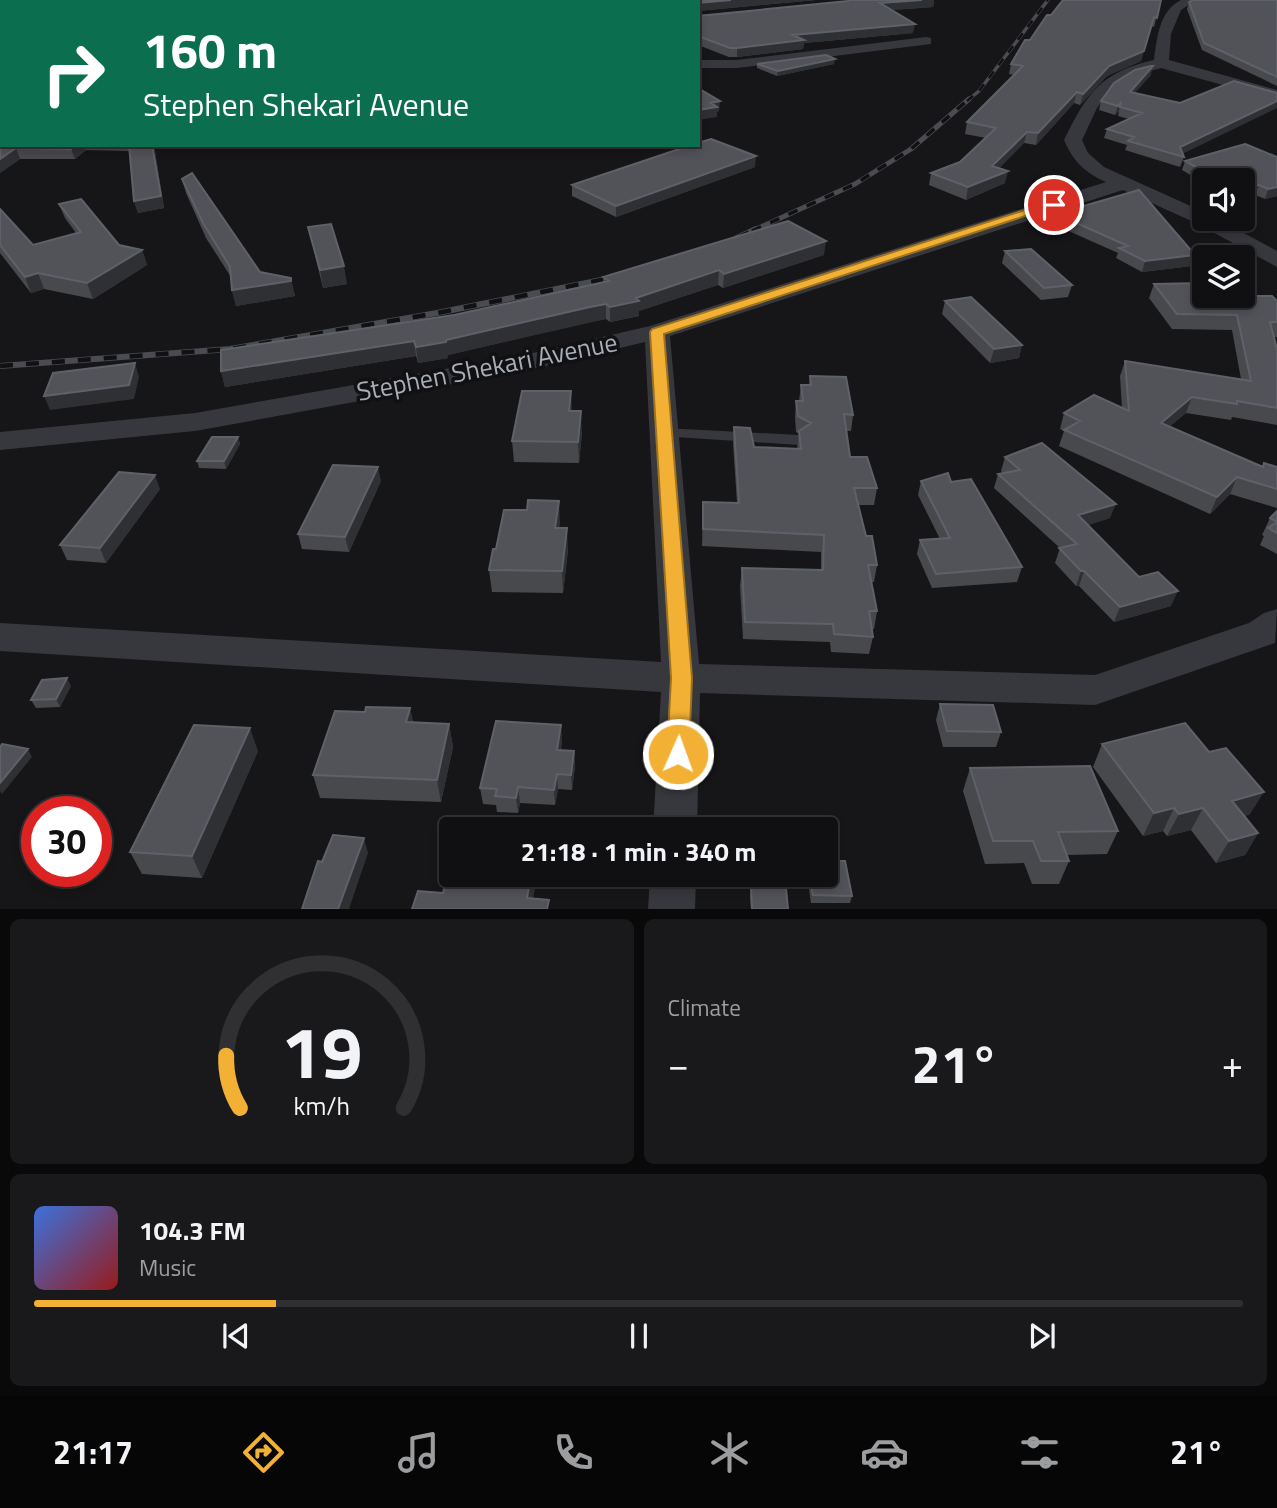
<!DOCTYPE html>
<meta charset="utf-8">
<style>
:root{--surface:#101012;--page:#19191b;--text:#f1f3f6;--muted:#9c9d9f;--line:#303032;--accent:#f2b134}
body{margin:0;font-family:"Titillium Web",sans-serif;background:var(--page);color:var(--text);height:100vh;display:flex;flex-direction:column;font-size:26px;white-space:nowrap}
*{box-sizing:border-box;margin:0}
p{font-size:23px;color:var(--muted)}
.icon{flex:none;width:38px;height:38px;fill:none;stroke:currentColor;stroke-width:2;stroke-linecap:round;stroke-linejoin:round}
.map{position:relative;height:909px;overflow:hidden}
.panel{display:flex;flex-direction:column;gap:10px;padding:10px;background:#09090a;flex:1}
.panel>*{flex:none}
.guide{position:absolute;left:0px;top:0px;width:700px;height:147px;box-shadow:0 4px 10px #0003,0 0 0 2px var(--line);background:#0b6e4f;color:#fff;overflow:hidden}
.tools{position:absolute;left:1192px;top:168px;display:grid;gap:14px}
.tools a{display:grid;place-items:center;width:63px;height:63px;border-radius:7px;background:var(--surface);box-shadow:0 4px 10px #0003,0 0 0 2px var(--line);font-size:35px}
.speed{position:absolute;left:21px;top:796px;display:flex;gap:14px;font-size:35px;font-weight:700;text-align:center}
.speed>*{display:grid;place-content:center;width:91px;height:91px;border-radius:50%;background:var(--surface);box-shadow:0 4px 10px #0003,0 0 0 2px var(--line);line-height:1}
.speed .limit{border:10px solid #d22;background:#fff;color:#111}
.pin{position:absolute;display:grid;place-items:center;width:60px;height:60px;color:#fff;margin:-30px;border:4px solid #fff;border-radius:50%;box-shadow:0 2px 7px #0007}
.me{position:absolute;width:77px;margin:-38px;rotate:2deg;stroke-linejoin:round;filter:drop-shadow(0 0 5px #0008)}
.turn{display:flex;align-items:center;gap:24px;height:147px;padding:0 28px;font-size:32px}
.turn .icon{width:91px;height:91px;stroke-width:2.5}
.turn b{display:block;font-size:49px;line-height:60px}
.big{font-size:52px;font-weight:700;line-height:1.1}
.panel .card{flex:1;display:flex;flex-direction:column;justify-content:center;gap:10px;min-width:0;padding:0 24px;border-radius:10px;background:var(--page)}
.panel .dial{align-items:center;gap:0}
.dial svg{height:182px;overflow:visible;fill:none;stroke:var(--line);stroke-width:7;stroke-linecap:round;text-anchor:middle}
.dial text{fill:var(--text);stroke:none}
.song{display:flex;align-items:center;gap:21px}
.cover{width:84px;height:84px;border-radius:10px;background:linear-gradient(135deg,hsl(220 70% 55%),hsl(0 70% 35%))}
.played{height:7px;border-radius:4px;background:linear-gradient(90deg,var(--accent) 20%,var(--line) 20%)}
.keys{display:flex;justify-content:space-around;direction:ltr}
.heat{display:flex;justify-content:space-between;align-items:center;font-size:38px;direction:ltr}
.panel .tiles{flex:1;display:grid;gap:10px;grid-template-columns:1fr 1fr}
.card:last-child{grid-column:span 2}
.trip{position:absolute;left:439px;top:817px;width:399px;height:70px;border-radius:7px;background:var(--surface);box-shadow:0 4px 10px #0003,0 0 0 2px var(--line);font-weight:700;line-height:70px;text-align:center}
.dock{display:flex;height:112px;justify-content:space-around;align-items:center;background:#060607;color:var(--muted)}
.dock .icon{width:49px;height:49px}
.dock .active{color:var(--accent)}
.dock b{font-size:32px;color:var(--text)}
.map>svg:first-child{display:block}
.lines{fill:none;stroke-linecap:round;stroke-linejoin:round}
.lane{fill:#37383d;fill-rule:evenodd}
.street{fill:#37383d;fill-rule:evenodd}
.primary{fill:#53555c;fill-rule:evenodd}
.rail-far2-casing{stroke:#4a4c52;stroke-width:3.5}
.rail-far1-casing{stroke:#4a4c52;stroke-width:5}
.rail-casing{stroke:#4a4c52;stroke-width:6}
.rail-far2{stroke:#111113;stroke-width:2.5;stroke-dasharray:8;stroke-linecap:butt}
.rail-far1{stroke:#111113;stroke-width:3.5;stroke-dasharray:10;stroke-linecap:butt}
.rail{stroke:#111113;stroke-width:4.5;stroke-dasharray:13;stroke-linecap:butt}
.wall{fill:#47494d}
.shaded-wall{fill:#2f3033}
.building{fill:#525359;stroke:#5f6168;stroke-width:2}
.route{fill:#f2b134;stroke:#9d7322;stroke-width:2}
.labels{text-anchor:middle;stroke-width:7;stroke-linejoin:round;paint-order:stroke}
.street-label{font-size:26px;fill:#a8adb8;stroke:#111113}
</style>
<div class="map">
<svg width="1277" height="910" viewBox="0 0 1277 910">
<rect width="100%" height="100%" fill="#161618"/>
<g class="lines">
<path class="lane" d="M664 428 799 435 807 440 799 445 659 436 656 433Z"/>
<path class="street" d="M1181 0H1196L1181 10 1171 34 1169 60 1277 90V100L1161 68 1132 76 1110 90 1097 108 1082 140 1088 153 1104 167 1204 212V219H1218L1277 251V267L1198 224 1123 190 670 336 699 664 1095 675 1249 623 1264 613 1277 609 1275 643 1095 705 700 693 697 830H653L661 692 0 651V623L661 662 645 342 524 371 195 431 0 450V432L195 413 524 355 650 326 1106 182C1085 173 1073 161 1064 140 1087 93 1101 72 1154 60 1157 38 1159 11 1181 0Z
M926 37 931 38V44L737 68H698V60H737Z
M650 875H696L695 910H648Z"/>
<path class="primary" d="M306 0H335L305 2Z
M0 29H2V39H0Z"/>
<defs>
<path id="rail-far2" d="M967 101 979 91 1048 0"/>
<path id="rail-far1" d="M752 231 855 184 911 149 969 99"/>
<path id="rail" d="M737 238 756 229
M0 366 230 349 437 313 621 276"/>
</defs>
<use href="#rail-far2" class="rail-far2-casing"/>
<use href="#rail-far1" class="rail-far1-casing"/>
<use href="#rail" class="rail-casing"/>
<use href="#rail-far2" class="rail-far2"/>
<use href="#rail-far1" class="rail-far1"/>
<use href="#rail" class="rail"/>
</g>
<path class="wall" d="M512 0H816L698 11V2H516Z
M847 0H934L933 7 892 10 913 33 804 43 803 49 737 57H729L698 45V16L848 1Z
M1161 0 1154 27 1151 26 1141 61 1107 76 1080 105 1074 103 1036 145 1024 143 999 168 1005 183 966 200 929 185 931 173 960 162 986 138 965 134 967 122 1014 75 1009 74 1011 64 1051 15Z
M1277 0V86L1202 50 1187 9 1189 2Z
M757 64H834L777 76 757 68Z
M1151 75 1134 93 1180 103 1182 154 1184 157 1180 167 1125 150 1127 145 1104 138 1107 129 1129 119 1118 116 1119 111 1115 115 1099 110 1101 101Z
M1245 144 1277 196 1265 199 1255 195 1242 196V180H1204V183L1182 170 1185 161Z
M2 145H154L164 208 138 213 134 201 130 151 86 150 75 159H20L0 173Z
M210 145H251L250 146Z
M755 167 616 217 572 196V185Z
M182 179 260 272 295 294V296L236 306 232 290 231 277 206 238 186 193Z
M59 204 119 245 142 250 147 265 93 299 44 289 31 293 0 253V209L33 245 76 233 65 218Z
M1056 214 1192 266 1142 272 1116 258 1118 253 1053 224Z
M308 227 347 284 323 288Z
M1005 251 1072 285 1068 297 1041 300 1002 263Z
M824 255 723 288 718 285 639 311V316L610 322 606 319 590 322 448 355V358L418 363 416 356 225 387 221 371 454 315 603 282V277Z
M1154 284 1204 296 1277 301V337H1274L1277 349V425L1232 417 1231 420 1186 413 1170 426 1262 467 1264 463 1277 467V508L1230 494 1210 514 1059 446 1064 431 1060 429 1064 413 1122 408 1120 376 1125 361 1241 379 1232 330 1172 329 1149 298Z
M945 301 1022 345 1019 358 990 363 942 314Z
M810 376 853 415 851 431H846L850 457 877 488 874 505H858L866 536 877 565 874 582H871L877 611 874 629H872L873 637 869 654 831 652 830 642 743 639 740 586 742 568 821 570V552L702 546 703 502 737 503 733 443 734 427 754 447 797 449 799 434 796 432 795 417 796 401H799L801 385H809Z
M572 411 582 432 579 463 514 462 512 441Z
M238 437 240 444 226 469 199 468 197 461Z
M1005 457 1110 518 1088 525 1139 577 1171 606 1114 622 1079 586H1076L1055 563 1060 548 994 488 998 474 1003 473 1001 471Z
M381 481 349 552 302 549 298 534Z
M921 481 951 482 1022 567 1017 582 932 588 917 554 920 540 940 539 918 495Z
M160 489 106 563 67 560 60 545Z
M1277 511V554L1260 545 1264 536 1262 535 1270 518Z
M560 522 559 528 568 550 563 593 492 592 489 570Z
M71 686 60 707 36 708 31 700Z
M940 704 1001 732 996 747H943L936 720Z
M410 708 413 722 449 724 453 747 441 802 320 798 313 775 365 712Z
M562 740 561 750 574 751 575 766 572 790 558 789 555 805 520 803 518 813 497 812 496 805 483 804 480 788Z
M1102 744 1250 814 1245 816 1258 833 1245 855 1216 863 1191 830 1167 836 1163 831 1143 836 1093 767Z
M258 751 202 878 142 874 130 852Z
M970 768 1118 831 1107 854 1067 855 1069 861 1059 884H1032L1024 863 985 864 963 791Z
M807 875H826L852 896 850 903H811Z
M751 887 788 909H751L750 895Z"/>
<path class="shaded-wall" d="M107 0H125L110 2H92Z
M731 0H816L698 11V3Z
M922 0H934L933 7 879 11 880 3Z
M915 24 913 33 804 43 803 49 737 57V48L793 35Z
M1144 51 1141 61 1107 76 1080 105 1083 94 1109 66Z
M835 59 834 64 777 76 778 71Z
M1153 66 1151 75 1128 101 1130 92Z
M1077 92 1074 103 1036 145 1038 133Z
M720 101 719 111 717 112V117L698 120V110L711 103Z
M1277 101V108L1178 156 1180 147Z
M1121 102 1119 111 1115 115 1118 106Z
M1027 132 1024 143 990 178 992 166Z
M75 145H85L86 150 75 159 71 149Z
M152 145H154L164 208 138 213 134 201Z
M16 148 20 159 0 173V159Z
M756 156 755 167 616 217V206Z
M1008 171 1005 183 966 200 968 187Z
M1259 185 1255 195 1242 196V187Z
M1277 187V196L1265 199 1268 189Z
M826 241 824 255 723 288 724 274Z
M142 250 147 265 93 299 87 283Z
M1195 255 1192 266 1142 272 1145 261Z
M344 266 347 284 323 288 320 270Z
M719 270 718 285 639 311V316L610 322V307L636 298Z
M38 273 44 289 31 293 25 277Z
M291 278 295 296 236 306 232 290Z
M606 304V319L448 355V358L418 363 416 347Z
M414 341 416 356 225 387 221 371Z
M1022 345 1019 358 990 363 994 349Z
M135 363 139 377 134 399 50 410 44 396Z
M571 391 572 412 569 411Z
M1192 397 1186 413 1155 439 1161 423Z
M581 411 582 432 579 463 578 442Z
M238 437 240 444 226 469 224 461Z
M378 467 381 481 349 552 345 537Z
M155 475 160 489 106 563 100 548Z
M1237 477 1230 494 1210 514 1217 497Z
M559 501 560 522 556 550 555 528Z
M1116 504 1110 518 1073 530 1078 515Z
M567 528 568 550 563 593 562 571Z
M1081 571H1084L1079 586H1076Z
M1178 591 1171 606 1114 622 1120 607Z
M67 678 71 686 60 707 56 699Z
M410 708 414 731 406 722Z
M449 724 453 747 441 802 437 780Z
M561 725 562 740 558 765 557 750Z
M250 728 258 751 202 878 192 856Z
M28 749 32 757 2 794 0 791V783Z
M574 751 575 766 572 790 571 775Z
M557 774 558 789 555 805 554 790Z
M518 787 520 803 518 813 516 798Z
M1264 792 1250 814 1219 823 1232 801Z
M1174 808 1163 831 1143 836 1154 813Z
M1203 808 1191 830 1167 836 1179 814Z
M1258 833 1245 855 1216 863 1229 841Z
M364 838 368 853 349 909H338Z
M531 875H534L535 889 531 909 527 898Z"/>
<path class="building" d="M0 0H107L92 2H2V8H0Z
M240 0H303L305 2H237Z
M348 0H440L438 2H346Z
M475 0H505V2H477Z
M528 0H731L698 3V2H531Z
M849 0H922L880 3 915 24 793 35 804 40 737 48H730L698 36V16L848 1Z
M1063 0H1161L1157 18 1154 17 1144 51 1109 66 1083 94 1077 92 1038 133 1027 132 992 166 1008 171 968 187 931 173 960 162 996 128 967 122 1023 66 1011 64 1025 40H1030L1047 15H1051Z
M1193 0H1277V77L1204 43 1189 2Z
M826 55 835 59 778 71 757 64Z
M1151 66H1153L1130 92 1180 103 1234 81 1277 93V101L1180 147 1184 157 1128 141 1134 137 1107 129 1142 113 1120 107 1121 102 1118 106 1101 101 1114 83 1135 70Z
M698 88 720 101 711 103 717 107 698 110Z
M2 105V145H75L71 149 16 148 0 159V106Z
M711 139 756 156 616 206 572 185 691 145H698V143Z
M1245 144 1277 157V187L1268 189 1259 185 1242 187V180H1220L1185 161Z
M129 145H152L161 196 134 201Z
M192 173 260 272 291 278V281L232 290 230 267 203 223 182 179Z
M1139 190 1195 255 1145 261 1119 248 1128 246 1056 214Z
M81 199 119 245 142 250 87 283 38 273 25 277 0 245V209L33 245 81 232 59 204Z
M788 221 826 241 724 274 719 270 636 298 639 301 610 307 606 304 590 307 446 340V342L416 347 414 341 221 371V350L454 315 609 281 603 277Z
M331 224 344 266 320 270 308 227Z
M1031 249 1072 285 1044 288 1005 251Z
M1204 283V296H1272L1277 301V322H1270L1277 349V408L1237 401V404L1192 397 1161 423 1263 467 1264 463 1277 467V489L1237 477 1217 497 1064 430 1080 421 1064 413 1094 395 1129 411 1125 361 1251 381 1237 315 1177 314 1154 284Z
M971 297 1022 345 994 349 945 301Z
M135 363 129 385 44 396 53 373Z
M810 376 846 377 853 415 844 414 850 457H867L877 488H854L866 536H872L877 565H868L877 611H869L873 637 834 634 833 624 745 622 742 568 823 570 824 535 703 529V502L739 503 734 427 750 428 754 447 801 449 799 431 811 423 798 416 796 401H803L801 385H811Z
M522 391H571L569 411H581L578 442 512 441Z
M212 437H238L224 461H197Z
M1042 443 1116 504 1078 515 1139 577 1158 572 1178 591 1120 607 1084 571H1081L1059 548 1077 544 998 474 1020 470 1005 457Z
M333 465 378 467 345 537 298 534Z
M119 472 155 475 100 548 60 545Z
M948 473 951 482 971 479 1022 567 936 574 920 540 950 538 921 481Z
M528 500 559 501 555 528H567L562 571 489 570 493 549H496L504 510H527Z
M1277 511V533L1268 528 1277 522 1270 518Z
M67 678 56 699 31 700 42 680Z
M940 704 993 705 1001 732 947 731Z
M366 707 410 708 406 722 449 724 437 780 313 775 335 711 365 712Z
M496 721 561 725 557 750 574 751 571 775 557 774 554 790 518 787 516 798 495 796 497 789 480 788Z
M1185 723 1209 752 1226 748 1264 792 1232 801 1258 833 1229 841 1203 808 1179 814 1174 808 1154 813 1102 744Z
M194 725 250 728 192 856 130 852Z
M2 744 28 749 0 783V747Z
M1090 766 1118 831 1058 832 1069 861H1041L1033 841H993L970 768Z
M333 835 364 838 338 909H302L318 861 322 862Z
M451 861 452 875H531L527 898 549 900 547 909H412L418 891 443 893Z
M826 861H845L852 896 813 895 809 875H826Z
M751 887 786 888 788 909H752Z"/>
<path class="route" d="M1050 202 1059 205 664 334 692 678 689 754 686 760 678 763 670 760 667 754 671 678 650 332 652 329Z"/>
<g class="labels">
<g class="street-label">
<text transform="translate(487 367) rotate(-11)" y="9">Stephen Shekari Avenue</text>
</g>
</g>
</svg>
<div class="tools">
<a><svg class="icon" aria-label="sound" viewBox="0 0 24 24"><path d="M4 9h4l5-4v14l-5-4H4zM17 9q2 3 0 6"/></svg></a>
<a><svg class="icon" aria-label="layers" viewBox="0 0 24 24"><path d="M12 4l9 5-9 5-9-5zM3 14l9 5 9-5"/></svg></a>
</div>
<div class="speed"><div class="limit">30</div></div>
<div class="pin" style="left:1054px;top:205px;background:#d93025"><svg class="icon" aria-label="arrive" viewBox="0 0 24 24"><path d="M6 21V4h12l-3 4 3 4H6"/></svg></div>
<svg class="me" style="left:678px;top:754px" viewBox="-20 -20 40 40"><circle r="17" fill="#f2b134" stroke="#fff" stroke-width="3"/><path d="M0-11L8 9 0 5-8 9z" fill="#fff"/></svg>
<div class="trip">21:18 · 1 min · 340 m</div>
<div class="guide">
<div class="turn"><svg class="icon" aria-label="right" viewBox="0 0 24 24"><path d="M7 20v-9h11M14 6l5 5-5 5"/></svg><div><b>160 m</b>Stephen Shekari Avenue</div></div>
</div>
</div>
<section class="panel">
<div class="tiles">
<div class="card dial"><svg viewBox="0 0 100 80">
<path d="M14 69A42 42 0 1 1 86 69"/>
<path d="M14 69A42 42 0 0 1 8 46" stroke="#f2b134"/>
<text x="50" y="56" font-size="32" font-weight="700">19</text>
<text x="50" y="72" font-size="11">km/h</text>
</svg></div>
<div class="card"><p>Climate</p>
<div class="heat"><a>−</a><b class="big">21°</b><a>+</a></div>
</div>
<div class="card">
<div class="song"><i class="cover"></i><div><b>104.3 FM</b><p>Music</p></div></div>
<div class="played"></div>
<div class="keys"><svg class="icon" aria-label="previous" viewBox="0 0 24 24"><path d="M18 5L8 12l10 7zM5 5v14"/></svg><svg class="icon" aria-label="pause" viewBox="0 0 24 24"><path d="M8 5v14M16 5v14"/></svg><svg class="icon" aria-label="next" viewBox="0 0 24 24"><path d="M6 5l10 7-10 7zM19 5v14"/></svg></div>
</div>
</div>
</section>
<nav class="dock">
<b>21:17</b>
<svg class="icon active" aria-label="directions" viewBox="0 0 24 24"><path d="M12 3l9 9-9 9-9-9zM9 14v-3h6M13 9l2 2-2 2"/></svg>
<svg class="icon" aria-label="music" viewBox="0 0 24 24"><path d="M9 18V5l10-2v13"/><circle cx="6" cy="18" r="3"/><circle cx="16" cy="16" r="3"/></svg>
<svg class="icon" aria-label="phone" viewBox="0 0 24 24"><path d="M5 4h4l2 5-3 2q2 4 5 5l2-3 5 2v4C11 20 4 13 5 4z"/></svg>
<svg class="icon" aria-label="climate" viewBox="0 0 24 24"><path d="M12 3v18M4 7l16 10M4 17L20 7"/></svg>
<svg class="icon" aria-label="car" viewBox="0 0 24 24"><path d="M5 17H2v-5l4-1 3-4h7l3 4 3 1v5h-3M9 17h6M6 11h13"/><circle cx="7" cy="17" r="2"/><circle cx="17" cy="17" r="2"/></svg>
<svg class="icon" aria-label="filters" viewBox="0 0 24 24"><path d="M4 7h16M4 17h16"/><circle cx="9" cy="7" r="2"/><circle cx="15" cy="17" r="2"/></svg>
<b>21°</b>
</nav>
